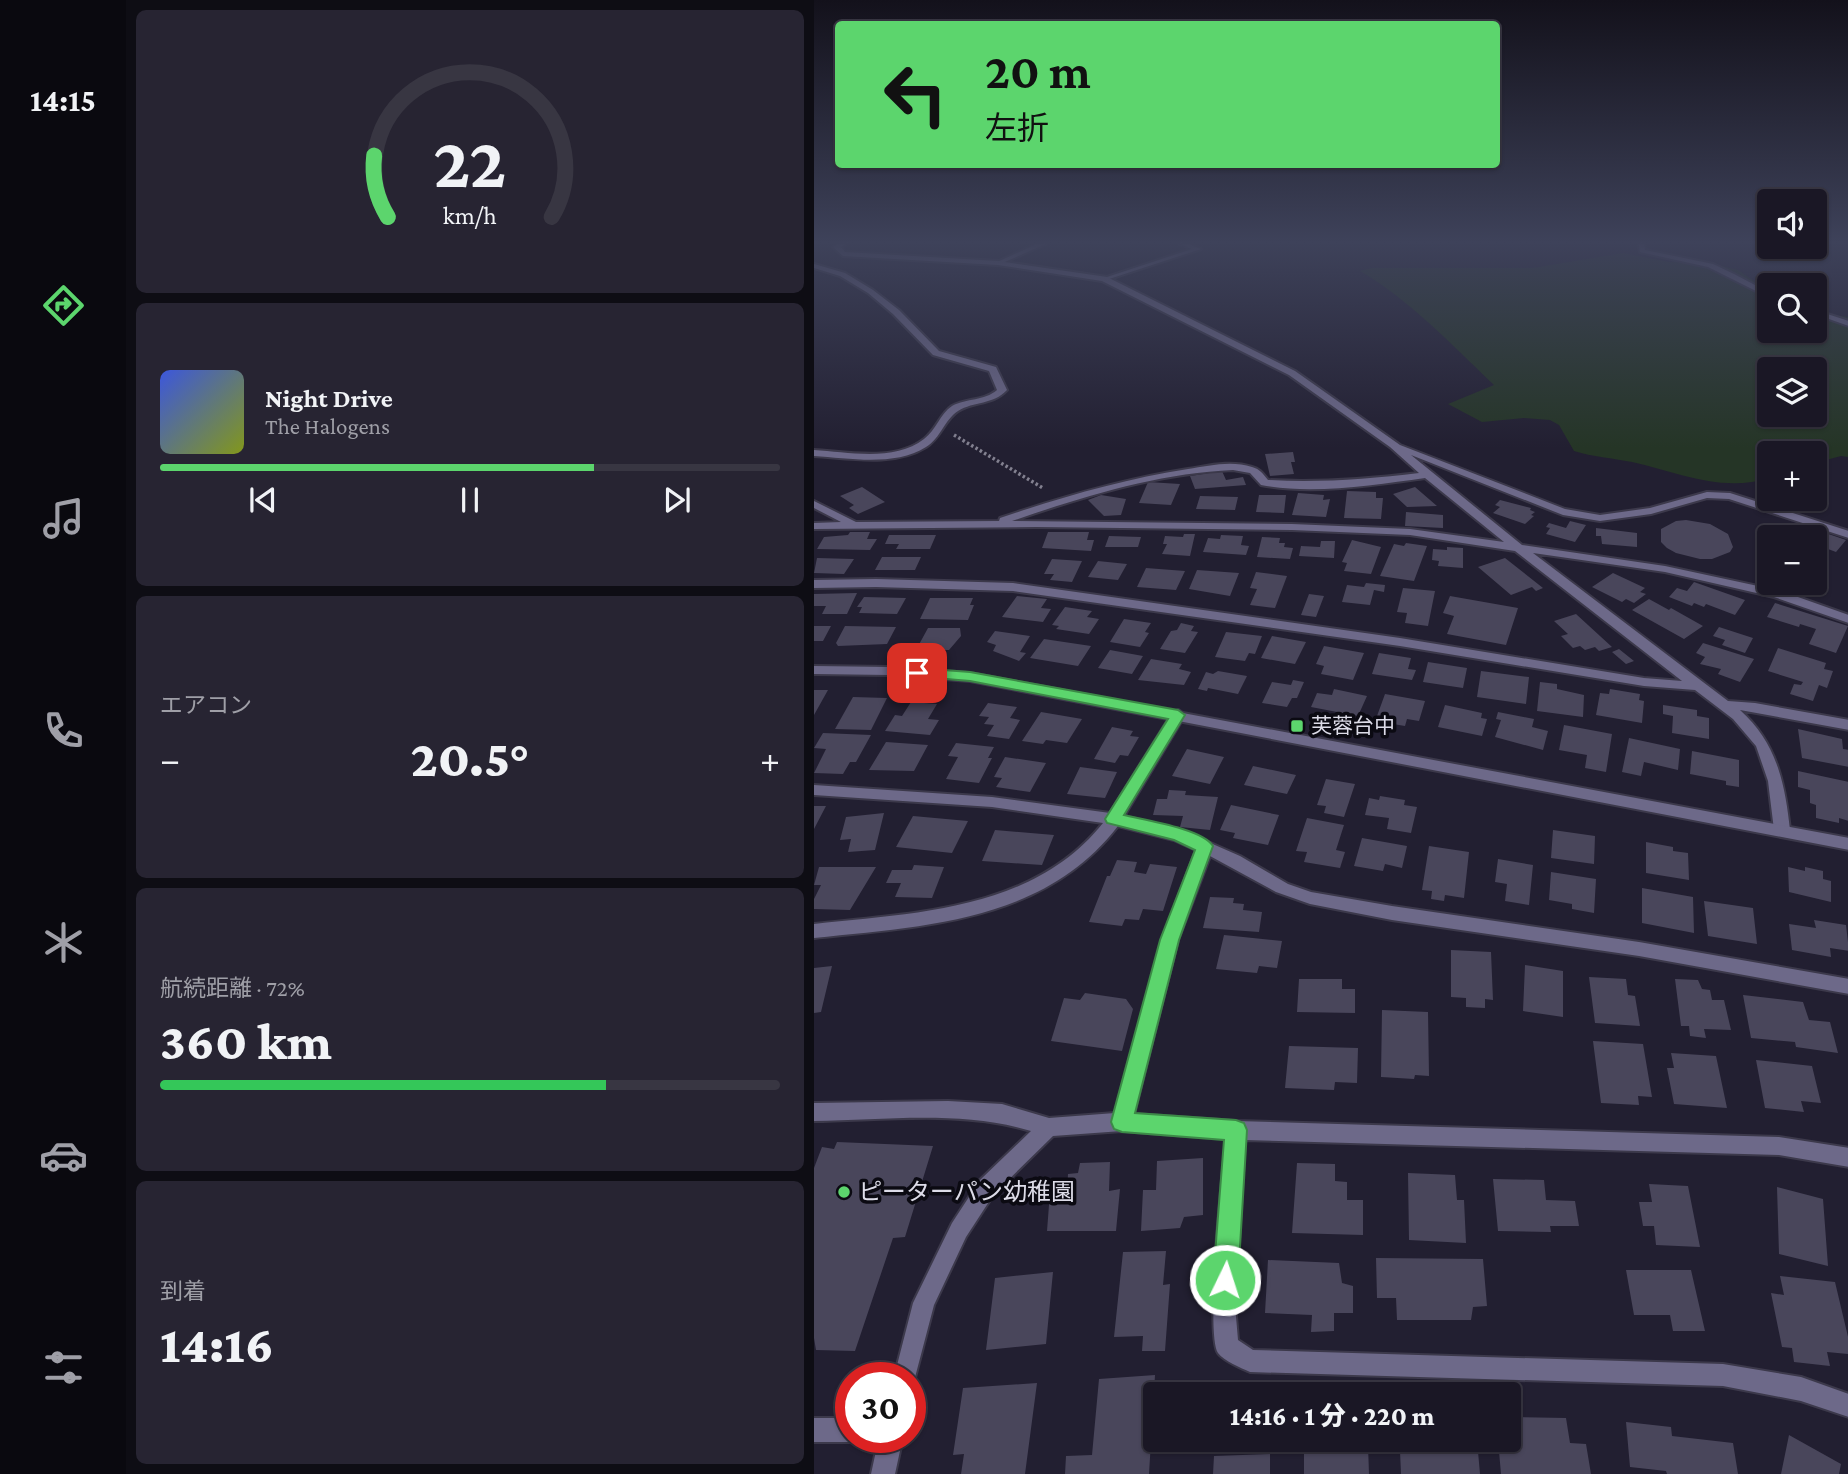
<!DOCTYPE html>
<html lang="ja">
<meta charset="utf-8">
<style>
:root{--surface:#1a1725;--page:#272432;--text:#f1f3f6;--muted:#9f9fa7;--line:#383642;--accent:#5cd56d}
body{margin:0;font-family:"Crimson Pro","Noto Sans JP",serif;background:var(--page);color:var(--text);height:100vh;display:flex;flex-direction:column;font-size:26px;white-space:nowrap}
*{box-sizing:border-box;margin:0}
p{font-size:23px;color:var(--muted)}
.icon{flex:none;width:38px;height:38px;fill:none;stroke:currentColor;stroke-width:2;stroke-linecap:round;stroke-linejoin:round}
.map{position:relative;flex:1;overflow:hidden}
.details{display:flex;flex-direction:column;gap:10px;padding:10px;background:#0e0d14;width:688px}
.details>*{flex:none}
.top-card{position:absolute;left:21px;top:21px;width:665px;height:147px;border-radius:7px;box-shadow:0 2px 5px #0004,0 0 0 2px var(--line);background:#5cd56d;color:#111;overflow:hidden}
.controls{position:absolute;left:943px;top:189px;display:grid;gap:14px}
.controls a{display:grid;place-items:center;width:70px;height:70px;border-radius:7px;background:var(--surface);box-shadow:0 2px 5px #0004,0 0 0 2px var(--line);font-size:35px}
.speed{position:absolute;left:21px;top:1362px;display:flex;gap:14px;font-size:35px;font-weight:700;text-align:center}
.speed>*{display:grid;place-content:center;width:91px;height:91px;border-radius:50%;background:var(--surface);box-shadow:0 2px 5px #0004,0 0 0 2px var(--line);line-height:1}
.speed .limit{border:10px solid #d22;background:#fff;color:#111}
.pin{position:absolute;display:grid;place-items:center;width:60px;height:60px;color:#fff;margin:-30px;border-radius:14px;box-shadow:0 4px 10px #0006}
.me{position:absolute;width:77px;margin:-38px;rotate:4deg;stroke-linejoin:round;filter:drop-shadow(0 0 5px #0008)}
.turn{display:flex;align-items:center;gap:24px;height:147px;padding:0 35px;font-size:32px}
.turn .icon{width:91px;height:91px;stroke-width:2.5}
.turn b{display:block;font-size:49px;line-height:60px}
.big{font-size:52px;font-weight:800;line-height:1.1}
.details .tile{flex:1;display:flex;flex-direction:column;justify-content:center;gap:10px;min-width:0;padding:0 24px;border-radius:10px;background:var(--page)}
.details .dial{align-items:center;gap:0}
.dial svg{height:182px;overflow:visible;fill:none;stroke:var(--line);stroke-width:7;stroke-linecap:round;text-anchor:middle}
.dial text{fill:var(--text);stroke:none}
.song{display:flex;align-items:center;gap:21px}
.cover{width:84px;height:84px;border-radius:10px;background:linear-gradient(135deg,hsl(230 70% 55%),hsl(70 70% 35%))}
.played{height:7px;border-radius:4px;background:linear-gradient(90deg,var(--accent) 70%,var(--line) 70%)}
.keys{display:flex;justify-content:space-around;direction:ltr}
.heat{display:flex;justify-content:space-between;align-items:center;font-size:38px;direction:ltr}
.charge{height:10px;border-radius:5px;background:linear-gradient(90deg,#34c759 72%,var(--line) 0)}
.trip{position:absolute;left:329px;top:1382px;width:378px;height:70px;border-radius:7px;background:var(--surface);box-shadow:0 2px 5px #0004,0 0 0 2px var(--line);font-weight:800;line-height:70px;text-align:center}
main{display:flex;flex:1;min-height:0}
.menu{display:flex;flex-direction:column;width:126px;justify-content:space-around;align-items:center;background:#0a090f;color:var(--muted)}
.menu .icon{width:49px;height:49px}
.menu .on{color:var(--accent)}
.menu b{font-size:32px;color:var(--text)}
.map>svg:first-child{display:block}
.green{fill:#253526;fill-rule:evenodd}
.building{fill:#49465b}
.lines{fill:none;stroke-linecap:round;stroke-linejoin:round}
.service-casing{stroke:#3c394b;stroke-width:4}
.minor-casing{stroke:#3c394b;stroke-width:4}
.tertiary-casing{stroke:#3c394b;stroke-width:4}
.path{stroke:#838190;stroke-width:3.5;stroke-dasharray:2.5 2.5;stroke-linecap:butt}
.service{fill:#6d6989;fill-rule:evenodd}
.minor{fill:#6d6989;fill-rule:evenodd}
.tertiary{fill:#6d6989;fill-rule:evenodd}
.route{fill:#5cd56d;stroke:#3c8a47;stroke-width:2}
.poi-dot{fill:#5cd56d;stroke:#0b0a12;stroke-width:2.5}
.labels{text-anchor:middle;stroke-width:7;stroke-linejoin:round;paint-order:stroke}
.poi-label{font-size:21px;fill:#dddce8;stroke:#0b0a12;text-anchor:start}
.near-poi-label{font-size:24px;fill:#dddce8;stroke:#0b0a12;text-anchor:start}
</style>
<main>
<nav class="menu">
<b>14:15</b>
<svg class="icon on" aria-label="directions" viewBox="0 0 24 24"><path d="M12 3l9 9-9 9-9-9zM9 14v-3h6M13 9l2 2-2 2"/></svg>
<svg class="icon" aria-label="music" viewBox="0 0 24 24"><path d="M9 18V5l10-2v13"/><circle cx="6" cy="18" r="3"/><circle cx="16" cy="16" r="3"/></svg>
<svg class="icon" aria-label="phone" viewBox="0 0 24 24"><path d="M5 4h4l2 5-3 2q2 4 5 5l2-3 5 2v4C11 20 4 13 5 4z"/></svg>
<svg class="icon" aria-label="climate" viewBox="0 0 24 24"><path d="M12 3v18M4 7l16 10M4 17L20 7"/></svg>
<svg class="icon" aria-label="car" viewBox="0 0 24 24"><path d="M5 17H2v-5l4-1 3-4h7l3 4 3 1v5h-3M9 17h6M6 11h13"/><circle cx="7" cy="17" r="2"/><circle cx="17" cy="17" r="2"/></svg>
<svg class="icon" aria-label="filters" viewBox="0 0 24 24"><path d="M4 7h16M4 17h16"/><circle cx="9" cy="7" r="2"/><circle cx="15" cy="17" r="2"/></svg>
</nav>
<section class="details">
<div class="tile dial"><svg viewBox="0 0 100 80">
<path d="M14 69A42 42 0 1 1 86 69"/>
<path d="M14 69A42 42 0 0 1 8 42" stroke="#5cd56d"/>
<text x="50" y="56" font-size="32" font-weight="700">22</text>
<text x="50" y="72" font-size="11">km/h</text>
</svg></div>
<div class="tile">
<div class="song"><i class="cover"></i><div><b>Night Drive</b><p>The Halogens</p></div></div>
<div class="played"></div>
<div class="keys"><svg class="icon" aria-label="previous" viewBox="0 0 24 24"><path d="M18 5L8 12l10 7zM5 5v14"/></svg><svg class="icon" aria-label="pause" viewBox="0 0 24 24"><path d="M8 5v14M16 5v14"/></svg><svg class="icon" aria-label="next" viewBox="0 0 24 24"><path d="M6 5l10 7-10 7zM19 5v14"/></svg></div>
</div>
<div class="tile"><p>エアコン</p>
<div class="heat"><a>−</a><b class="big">20.5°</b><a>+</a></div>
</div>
<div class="tile"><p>航続距離 · 72%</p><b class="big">360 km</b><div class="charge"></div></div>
<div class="tile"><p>到着</p><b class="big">14:16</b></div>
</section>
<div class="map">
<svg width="1035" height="1474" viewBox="0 0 1035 1474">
<rect width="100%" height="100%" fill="#221f31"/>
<path class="green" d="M809 253 855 262 882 260 924 270 955 292 956 331H1001V312L1034 317V457L1027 456 1001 463V453H956L955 478C908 493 863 472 818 462 798 458 779 457 760 451L745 425 736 420 710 418 668 422 634 404 680 385C638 345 597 301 546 271L558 268H719ZM956 369H1001V415H956Z"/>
<path class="building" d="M479 452 481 462H477L480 474 456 476 451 454Z
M408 471 412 480 429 477 432 485 381 489 376 476Z
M334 482 366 484 357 505 325 503Z
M48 487 71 502 44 514 35 508 40 505 26 496Z
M601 487 623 506 593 507 579 494Z
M533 491 562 492V498H569L567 519 530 518Z
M1001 492 1012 495 1002 510 965 499H1001Z
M484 493 510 495 509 500 516 499 512 517 478 515Z
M287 495 312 499 307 515 290 516 274 500Z
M445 495H472L470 513 442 512Z
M386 496 424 497 421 510 382 509Z
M686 500 717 508 716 510 721 512 717 515 720 516 711 524 679 513 686 507 681 505Z
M592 512 629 515V528L591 526Z
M872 520 896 524 914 534 919 547 916 552 898 559H886L862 553 853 548 847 542V529L862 521Z
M756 521 772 525 761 542 732 534 736 528 732 527 735 523 752 528Z
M985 524 1032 540 1022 552 1006 546 1009 542 1001 537 976 535Z
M782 528 823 533V547L788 544 787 536H782Z
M36 532H56L53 539H63L56 550 3 549 10 537 34 535Z
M234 532H275L273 540H280L277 551 228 548Z
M370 534H381L376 556 348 554 353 544H349L351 536 369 537Z
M75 535H122L116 549H82L85 544H71Z
M407 535 429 536 427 545 435 546 432 555 389 552 394 538 406 539Z
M295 536 327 537 324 547H291Z
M448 537 466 538 465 543H471L470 547 479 548 476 559 443 557Z
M538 540 567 547 557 574 530 571 533 563 528 562Z
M507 541H521L520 558 485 556 487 546 506 547Z
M592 543 613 546 600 581 566 576 580 544 590 546Z
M633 547 649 548V568L624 566 625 561 618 560 619 549 633 550Z
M68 557H107L101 570H61Z
M3 558 40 559 30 574 0 573Z
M691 558 729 588 722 591 718 587 697 595 664 567Z
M238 559 268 561 258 582 236 580 240 574H230Z
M284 561 313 564 304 580 274 577Z
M332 568 371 571 362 590 323 587Z
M383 570 425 573 416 596 375 589Z
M442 572 473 576 461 608 436 605 443 589 436 588Z
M799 573 831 588 826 592 832 594 820 603 812 599 808 602 778 587Z
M880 582 931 600 921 615 892 604 890 607 880 603 878 606 855 597 863 588 873 591Z
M552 583 571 585 570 592 560 590 556 605 528 602 533 585 550 587Z
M589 588 621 591 614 626 591 623 593 613 583 612Z
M43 593 33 614H8L12 606H0V594Z
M495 594 510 596 502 617 487 615Z
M203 596 233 599 227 608 237 609 229 622 188 617Z
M636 596 704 608 692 645 633 634 640 616 629 613Z
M50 597 92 598 83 614 45 613 48 607H43Z
M116 598H159L156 605H160L154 620 106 619Z
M835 599 855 610 857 608 889 626 870 639 818 610Z
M961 603 1034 626 1022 653 995 644 1002 629 986 624 985 627 953 617Z
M251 607 278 611 273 617 285 619 275 634 242 629 245 626 238 625Z
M762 614 798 647 785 651 781 647 771 650 766 646 759 648 747 636 754 634 740 621Z
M310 619 337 623 331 632 335 633 326 647 296 642Z
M367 623 380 626 377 631 384 632 371 653 346 649 357 631 363 630Z
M0 626H17L9 641H0Z
M31 626 82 627 73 644 24 646 22 643Z
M905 627 939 638 931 653 908 645 911 640 899 636Z
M114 628H146L147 636 135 650H102Z
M181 631 216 636 206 652 212 653 205 661 179 651 182 645 173 642Z
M412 632 448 636 441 654 435 653 431 661 401 657Z
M458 636 492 642 481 664 447 658Z
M230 639 277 646 264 666 216 658Z
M889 643 940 659 926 682 904 674 907 669 886 664 891 657 882 653Z
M510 646 550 653 539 680 507 674 510 666 502 664Z
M964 648 1012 663 1010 669 1019 671 1013 688 1005 685 999 701 976 694 980 684 987 685 989 682 954 671Z
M805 649 820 661 812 664 798 652Z
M296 650 329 656 318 674 284 668Z
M565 653 597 658 594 669 602 670 598 680 558 674Z
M337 659 368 664 365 669 377 672 370 685 324 680Z
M614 662 653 668 649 688 609 682Z
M404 671 433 676 424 694 394 688 393 691 384 689 392 672 399 674Z
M667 671 715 677 712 704 663 697Z
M479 680 490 682 483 698H478L473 707 448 703 458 682 477 685Z
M726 682 743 684V689L770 695 769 717 723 711Z
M520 689 553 696 544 716 497 707 503 693 518 695Z
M796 689 826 694 825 700 830 701 828 723 782 715 786 693 795 694Z
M0 690H14L0 715Z
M571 694 611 701 605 721 593 719 591 726 579 724 581 719 563 716Z
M39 697 73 698 57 730 21 729Z
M97 702 123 704 114 719 125 720 116 735 71 731 81 715 88 716Z
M174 703 203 707 196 718 206 720 195 739 173 736 180 725 170 724 175 717 165 716Z
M631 705 668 713 667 718 673 719 668 736 624 727Z
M849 705 883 710V716L895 718V739L858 733 859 716 849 714Z
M227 712 268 719 253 743 232 740 229 744 208 741Z
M684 712 720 719 718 727 734 731 729 750 681 737 687 720 682 719Z
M750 725 798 734 792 772 771 768 773 755 745 750Z
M298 727 319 731 316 736 325 737 314 756 306 755 301 763 280 759Z
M984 729 1028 739 1029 749 1035 750V767L988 758Z
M9 733 57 735 42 762H36L29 774 0 773 12 749 0 748Z
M815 738 866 749 864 770 830 762 827 776 808 772Z
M72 742 114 745 100 771 55 770Z
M142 743 180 747 174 758H178L165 783 132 779 144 757 134 756Z
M373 749 410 757 396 784 358 776Z
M878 751 925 760V787L912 785V781L876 774Z
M191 757 232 763 216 792 182 787 188 778 180 777Z
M439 766 482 775 473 794 430 785Z
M266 767 303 772 291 798 253 794Z
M984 771 1035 782V821L1025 818V823L1002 818V805L996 803V790L984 787Z
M512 779 541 784 530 817 510 813 512 806 503 805Z
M355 790 372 791 371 795 404 797 396 830 366 827 369 816 339 815 343 799H353Z
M566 796 591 800 590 805 603 807 597 833 573 829 575 818 551 815 555 798 565 800Z
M417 805 465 815 454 845 419 838 421 833 406 830Z
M0 806H12L0 829Z
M70 813 61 850 34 852 37 839 26 840 32 817Z
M99 816 154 821 138 853 82 847Z
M493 818 530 825 522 850 531 852 526 868 490 862 493 852 482 851Z
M181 830 240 835 228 865 168 861Z
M739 830 781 836 780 864 737 858Z
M548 838 593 846 588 868 571 864 569 871 540 866Z
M832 842 859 847V851L874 853 875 880 832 873Z
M615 846 655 852 650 898 631 895 630 901 617 899 618 891 608 890Z
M684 859 719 865 715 905 691 901 693 884 681 882Z
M303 860 323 862 320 872 332 874 336 864 363 867 349 911 329 909 325 920 311 919 308 926 275 922 293 876H296Z
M100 865 130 867 118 898 81 897 87 883H72L78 870H98Z
M5 867H62L36 910 0 909V899L7 885H0Z
M974 867 991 871V867L1009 871V879L1017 881V902L975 892Z
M737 872 782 879 780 913 758 909V904L735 900Z
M828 888 879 897 880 933 828 923Z
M396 897 420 898 419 903 430 904 429 910 448 912 445 932 389 928Z
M890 901 939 908 943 944 894 936Z
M1000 920 1032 925 1035 951 1016 948 1017 957 978 950 975 924 1002 928Z
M410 935 468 941 463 968 445 966 443 973 402 969Z
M637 950 677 952 679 1000 671 999V1008L652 1007V998L637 997Z
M711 965 749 971V1017L709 1011Z
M18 966 7 1012 0 1013V968Z
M775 977 812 979 814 995 821 996 826 1026 781 1023Z
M485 979H528V989H541V1013L483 1012Z
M861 979 884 980 888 989 896 990 898 1000H910L917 1030 890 1029 892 1038 876 1036 875 1026H867Z
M271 993 312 999 319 1009 308 1051 237 1041 250 998 266 1000Z
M929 995 989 1002 995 1020 1016 1022 1024 1053 982 1047 981 1042 937 1038Z
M568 1010 614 1012 615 1076 601 1075 600 1079 567 1077Z
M779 1041 829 1044 838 1097 824 1096 825 1105 787 1103Z
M475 1046 544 1048 543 1083 521 1082 520 1090 471 1088Z
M857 1053 902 1056 913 1108 860 1104 853 1068H860Z
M942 1060 998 1066 1007 1103 987 1101 990 1112 951 1108Z
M23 1142 119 1146 91 1237 79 1238 41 1351 2 1350 0 1338V1168L8 1147 20 1149Z
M389 1158V1215L370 1217 366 1228 327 1231 329 1190H342L343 1161Z
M296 1162 295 1191 306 1189 302 1231H233L236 1192H253L254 1174 264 1173 266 1163Z
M483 1163 521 1164V1181L533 1182V1200H549V1235L478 1233Z
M594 1173 641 1175 643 1200H650L652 1243 595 1240Z
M679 1179 730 1180 732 1200 761 1201 765 1226H736L737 1232 684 1231Z
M835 1184 874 1186 886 1247 842 1245 840 1226H829L825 1202H838Z
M963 1187 1009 1199 1014 1266 965 1254Z
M352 1251 349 1285 356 1284 351 1351H328L329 1336 300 1337 309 1252Z
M562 1258 669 1259 673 1306 659 1307 657 1320H583L582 1298H563Z
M454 1260 525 1263 528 1283 539 1286V1313H520V1331L497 1332 498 1315 451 1313Z
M812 1270H877L891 1331H859L856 1315H820Z
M239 1272 232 1344 172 1350 181 1278Z
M966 1276 1021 1282 1035 1341V1354L1013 1352 1016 1366 980 1362 978 1348 968 1347 957 1293 970 1295Z
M341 1375 335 1474H251L252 1456 278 1455 285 1379Z
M223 1383 211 1474H147L150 1454 139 1455 149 1388Z
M695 1417 752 1418 756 1443 772 1444 777 1474H687L684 1440H695Z
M812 1422 857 1427 858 1436 919 1443 924 1474H853L852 1471 816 1467Z
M975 1435 1027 1464 1025 1474H967Z
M490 1440H531V1446L554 1445 555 1474H490Z
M630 1440H663L666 1474H587L586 1451 631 1449Z
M456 1454V1474H399L400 1456Z"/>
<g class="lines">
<defs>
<path id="service" d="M224 242 234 243 186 264 181 263 225 243Z
M362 242H370L387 249 292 280 287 279 378 249Z
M824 242H830L831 250 899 264 920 274 956 293V298L894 267 826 252Z
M1001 310 1035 321V326L1001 314Z"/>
<path id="minor" d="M26 242H35L27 247 31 252 184 261 293 277 481 371 586 445 751 509 786 515 836 508 893 492 916 493 1035 531V538L915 499 893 498 837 514 786 521 749 515 597 455 708 545 851 566 967 591 1035 615V623L960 597 851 572 719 553 914 701 941 703 1035 720V730L926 710C963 743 971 784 976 830L973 834H963L960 830 954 781 942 746 919 719 881 690 830 686 586 646 199 591 62 587 0 588V580L62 579 199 583 586 638 830 678 868 681 701 551 596 535 478 530 222 527 0 529V523L27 522 0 508V501L42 522 185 521 186 518C248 497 310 479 374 469 394 466 417 460 438 467 446 469 449 474 454 480 505 483 555 479 605 473L576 447 475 375 288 281 184 265 29 256 19 247ZM419 470 436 473 447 485C498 495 560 485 611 478L690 542 596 529 478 524 198 521C268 497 344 473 419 470Z
M0 264 31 273 59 290 85 310 125 351 182 367 193 390C179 405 160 401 144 411 130 420 127 438 112 447 80 467 35 458 0 456V450C34 452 81 462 110 439 122 430 126 414 138 406 153 398 170 401 183 390L175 371 119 355 79 314 54 293 26 276 0 268Z
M364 710 371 715 310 816 369 831 426 856 474 884 497 892 578 906 825 942 1035 979V994L825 956 578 920 496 904 462 892 396 856 364 940 320 1114 422 1121 965 1137 1035 1148V1167L965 1155 431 1140 421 1305 424 1340 439 1350 909 1364 987 1377 1035 1394V1417L987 1401 909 1386 436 1372C427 1368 410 1361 404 1353 391 1333 409 1171 412 1139L308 1131 239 1136 180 1194 152 1237 120 1305 99 1385 96 1386V1377H80L99 1303 138 1223 166 1180 217 1131C149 1110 71 1120 0 1121V1103L134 1101 188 1104 235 1118 301 1113 348 940 382 850 360 840 304 826C230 922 111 926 0 938V924C102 913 220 910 289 823L178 807 0 795V785L178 797 296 813 359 712Z
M0 1418H37V1437H46L45 1438 37 1442H0Z
M65 1437H89L81 1474H57Z"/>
<path id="tertiary" d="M0 666 76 667 156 673 1035 838V850L156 681 76 675 0 674Z"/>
</defs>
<use href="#service" class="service-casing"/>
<use href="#minor" class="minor-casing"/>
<use href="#tertiary" class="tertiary-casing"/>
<path class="path" d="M140 435 229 488"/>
<use href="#service" class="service"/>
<use href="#minor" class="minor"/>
<use href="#tertiary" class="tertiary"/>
</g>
<linearGradient id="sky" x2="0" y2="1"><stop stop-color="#13111b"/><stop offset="0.54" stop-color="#3e425a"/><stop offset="1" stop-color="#3e425a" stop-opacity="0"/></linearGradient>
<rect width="1035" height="448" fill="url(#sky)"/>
<path class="route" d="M103 668 156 672 364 710 371 715 310 815C331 820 389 829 399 846L365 940 321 1113 422 1120 430 1123 433 1130 424 1280 420 1289 411 1292 403 1289 399 1280 410 1140 308 1132 300 1129 297 1122 346 940 381 850 360 840 293 823 291 819 354 719 156 681 97 676 95 673 97 669Z"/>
<g class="poi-dot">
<rect x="476" y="719" width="14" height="14" rx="3.5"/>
<circle cx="30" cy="1192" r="7"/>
</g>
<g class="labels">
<g class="poi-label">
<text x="497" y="733">芙蓉台中</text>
</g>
<g class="near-poi-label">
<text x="44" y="1200">ピーターパン幼稚園</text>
</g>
</g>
</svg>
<div class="controls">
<a><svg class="icon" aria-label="sound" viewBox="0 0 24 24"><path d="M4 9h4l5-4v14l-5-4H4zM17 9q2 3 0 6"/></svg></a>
<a><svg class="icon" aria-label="search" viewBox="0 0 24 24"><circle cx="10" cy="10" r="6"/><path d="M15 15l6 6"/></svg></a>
<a><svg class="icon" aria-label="layers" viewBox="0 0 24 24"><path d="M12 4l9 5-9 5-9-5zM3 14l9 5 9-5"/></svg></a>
<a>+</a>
<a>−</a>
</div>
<div class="speed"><div class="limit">30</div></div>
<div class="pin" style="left:103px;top:673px;background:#d93025"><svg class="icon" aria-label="arrive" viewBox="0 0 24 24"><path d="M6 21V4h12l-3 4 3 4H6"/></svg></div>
<svg class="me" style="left:411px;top:1280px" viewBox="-20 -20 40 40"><circle r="17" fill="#5cd56d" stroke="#fff" stroke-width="3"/><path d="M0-11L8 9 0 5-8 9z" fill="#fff"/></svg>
<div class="trip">14:16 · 1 分 · 220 m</div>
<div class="top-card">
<div class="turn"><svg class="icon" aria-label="left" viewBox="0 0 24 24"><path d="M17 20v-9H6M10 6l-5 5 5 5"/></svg><div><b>20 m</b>左折</div></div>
</div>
</div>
</main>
